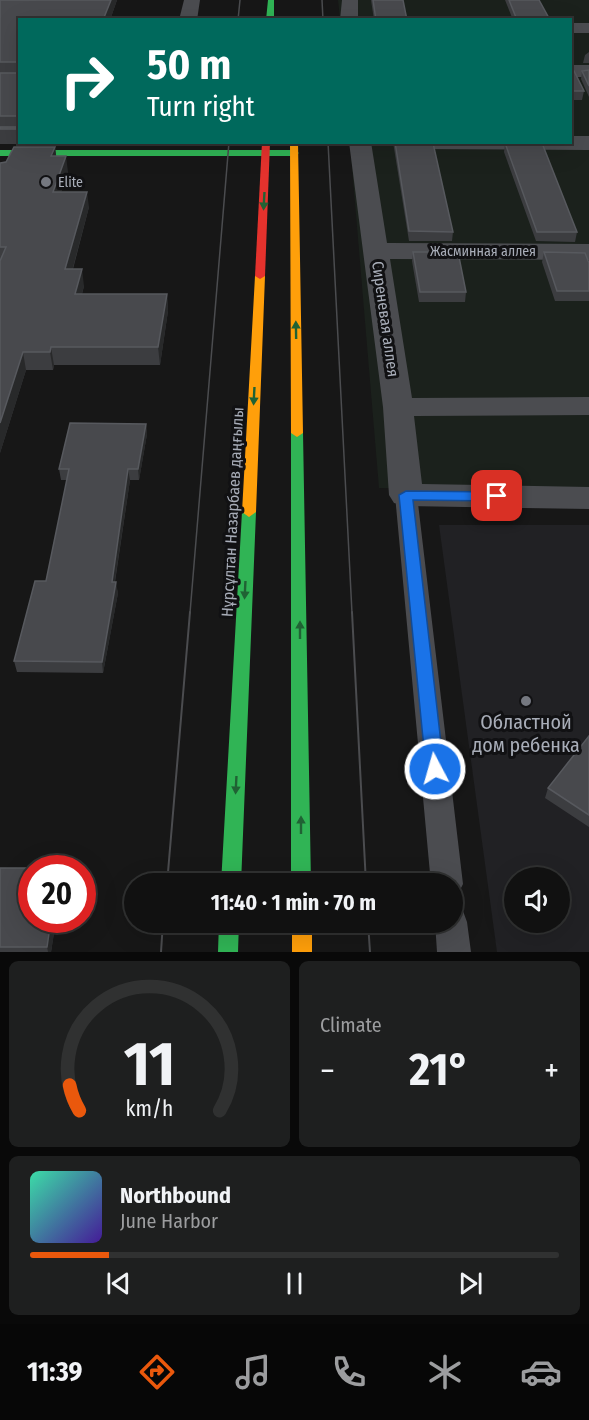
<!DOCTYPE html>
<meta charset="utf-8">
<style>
:root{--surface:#111;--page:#1e1f1f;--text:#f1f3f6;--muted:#9c9d9f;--line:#303131;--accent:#ea580c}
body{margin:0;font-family:"Fira Sans Condensed",sans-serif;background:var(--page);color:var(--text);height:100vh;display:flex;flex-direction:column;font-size:22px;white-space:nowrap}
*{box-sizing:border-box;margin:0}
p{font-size:20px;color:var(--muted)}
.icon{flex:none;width:33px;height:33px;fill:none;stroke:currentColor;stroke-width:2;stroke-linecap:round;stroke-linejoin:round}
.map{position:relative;height:952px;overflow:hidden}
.details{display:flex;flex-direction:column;gap:9px;padding:9px;background:#090909;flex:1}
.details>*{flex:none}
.hud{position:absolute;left:18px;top:18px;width:554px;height:126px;border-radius:0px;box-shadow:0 6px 24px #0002,0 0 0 2px var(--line);background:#00695c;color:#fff;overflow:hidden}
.controls{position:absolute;left:504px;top:867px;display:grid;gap:12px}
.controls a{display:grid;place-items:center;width:66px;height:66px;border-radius:50%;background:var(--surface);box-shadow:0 6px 24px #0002,0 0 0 2px var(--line);font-size:30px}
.speed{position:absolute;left:18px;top:855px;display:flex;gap:12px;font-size:30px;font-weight:700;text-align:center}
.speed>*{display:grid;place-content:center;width:78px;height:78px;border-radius:50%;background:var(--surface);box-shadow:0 6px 24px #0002,0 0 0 2px var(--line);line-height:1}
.speed .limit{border:9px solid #d22;background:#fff;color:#111}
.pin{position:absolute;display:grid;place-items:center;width:51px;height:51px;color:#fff;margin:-26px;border-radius:12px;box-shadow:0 3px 9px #0006}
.me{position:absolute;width:66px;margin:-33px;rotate:354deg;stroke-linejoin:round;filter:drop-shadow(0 0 4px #0008)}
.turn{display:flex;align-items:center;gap:21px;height:126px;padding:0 30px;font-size:27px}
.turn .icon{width:78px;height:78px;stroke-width:2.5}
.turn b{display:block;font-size:42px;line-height:51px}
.big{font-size:45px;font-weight:700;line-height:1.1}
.details .widget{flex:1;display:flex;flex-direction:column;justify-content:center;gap:9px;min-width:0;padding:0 21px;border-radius:9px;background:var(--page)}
.details .dial{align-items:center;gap:0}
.dial svg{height:156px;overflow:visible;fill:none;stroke:var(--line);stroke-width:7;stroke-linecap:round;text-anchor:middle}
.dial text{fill:var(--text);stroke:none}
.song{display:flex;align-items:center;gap:18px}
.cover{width:72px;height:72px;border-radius:9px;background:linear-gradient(135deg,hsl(160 70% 55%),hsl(260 70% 35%))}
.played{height:6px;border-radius:3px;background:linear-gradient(90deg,var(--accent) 15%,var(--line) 15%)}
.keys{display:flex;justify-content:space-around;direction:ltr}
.heat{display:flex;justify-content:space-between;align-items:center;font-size:33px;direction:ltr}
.details .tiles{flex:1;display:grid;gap:9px;grid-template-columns:1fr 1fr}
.widget:last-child{grid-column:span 2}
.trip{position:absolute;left:124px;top:873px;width:339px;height:60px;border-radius:30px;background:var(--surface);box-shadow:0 6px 24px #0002,0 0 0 2px var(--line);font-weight:700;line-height:60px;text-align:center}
.tabs{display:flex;height:96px;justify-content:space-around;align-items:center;background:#070707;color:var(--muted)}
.tabs .icon{width:42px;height:42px}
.tabs .active{color:var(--accent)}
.tabs b{font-size:27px;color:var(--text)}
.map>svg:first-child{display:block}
.built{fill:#212124;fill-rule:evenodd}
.green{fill:#1b211c}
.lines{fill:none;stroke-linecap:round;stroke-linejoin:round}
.lane{fill:#4b4c50;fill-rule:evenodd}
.street{fill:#4b4c50;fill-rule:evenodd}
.fast{fill:#30b455;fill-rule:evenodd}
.slow{fill:#ff9f0a;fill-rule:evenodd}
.jam{fill:#e5322d;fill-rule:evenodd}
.tram-far1{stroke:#4b4c4f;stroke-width:1.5}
.tram{stroke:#4b4c4f;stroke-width:2}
.wall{fill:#3c3d40}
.shaded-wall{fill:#28292a}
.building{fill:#48494d;stroke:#57595e;stroke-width:1.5}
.oneway{fill:#206234}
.route{fill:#1a73e8;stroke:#114b97;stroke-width:1.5}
.poi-dot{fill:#757880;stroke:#111113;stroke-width:2}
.labels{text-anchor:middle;stroke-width:6;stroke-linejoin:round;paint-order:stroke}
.far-poi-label{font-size:14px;fill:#a8adb8;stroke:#111113;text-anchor:start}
.far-street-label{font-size:14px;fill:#a8adb8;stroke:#111113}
.street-label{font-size:16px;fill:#a8adb8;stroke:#111113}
.near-poi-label{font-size:20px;fill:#a8adb8;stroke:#111113}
</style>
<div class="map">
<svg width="589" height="952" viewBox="0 0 589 952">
<rect width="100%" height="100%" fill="#171717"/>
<path class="built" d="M439 525H589V952H497ZM514 878H560V922H514Z"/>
<path class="green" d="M338 0H589V491L379 488 350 143 570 142V20L340 19Z"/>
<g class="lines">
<path class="lane" d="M406 487 414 490 417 495 463 884 458 894 453 897V884H431L395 495 398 490Z
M453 907 463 911 467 922 471 952H437L435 922H453Z"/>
<path class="street" d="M184 0H200L197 20H179Z
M342 0H358V20H340Z
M570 23H589V33H570Z
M570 65H589V77H570Z
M570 136H589V150L414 149 406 147 403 142H570Z
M349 142H371L387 243 589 244V260L390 259 412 398 589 397V415L414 416 422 484 589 487V509L406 506 394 503 389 495 383 407Z"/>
<path class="fast" d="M268 0H274V20H266Z
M0 150H294L299 153 294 156H0Z
M297 429 303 433 311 884H291V433Z
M249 507 256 512 241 884H221L242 512Z
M219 922H239L238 952H218Z"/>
<path class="slow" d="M290 142H298L303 433 297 437 291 433Z
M260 273 265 276 256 512 249 517 242 512 255 276Z
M292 922H312V952H292Z"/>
<path class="jam" d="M262 142H270L265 276 260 279 255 276Z"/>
<path class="tram-far1" d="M322 0 323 20
M238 20 240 0
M328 142 352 613
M190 613 229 142"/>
<path class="tram" d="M352 612 366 884
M167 884 190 612
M368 922 370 952
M161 952 163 922"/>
</g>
<path class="wall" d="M0 0H117L110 20H20V142H64V144H0Z
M371 0H403L407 20H374Z
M505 0H539L550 20H513Z
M589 52V63H583L585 55Z
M570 70 584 91 582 100H570Z
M589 70V97L581 79 582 71Z
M393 142 433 143 453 232 452 241H409Z
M505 143 577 232 575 242 536 241 504 152Z
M55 147 56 156 68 172 61 192 89 207 73 269 84 286 82 294H167L168 311 160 365H54L53 370H26L0 453V163Z
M413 252 466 292 465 302H419L412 261Z
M544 252 589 263V301H555L542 262Z
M146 424 147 434 139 480H130L115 582 118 593 103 673 17 672 14 661 46 581 67 480H61L59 469Z
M589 736V827L545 798 548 788Z
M0 868 32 920H56L51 952H0Z"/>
<path class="shaded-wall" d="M111 0H117L110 20H103Z
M55 147 57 162 51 156Z
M66 156 68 172 56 207 53 192Z
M87 192 89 207 68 286 65 269Z
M82 269 84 286 77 311 75 294Z
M167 294 168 311 160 365 158 347Z
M51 347 54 365 53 370 50 352Z
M23 352 26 370 0 453V423Z
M146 424 147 434 139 480 138 469Z
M128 469 130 480 113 593 112 582Z
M116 582 118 593 103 673 102 662Z
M51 920H56L51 952H48L47 947Z"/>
<path class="building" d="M0 0H111L103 20H20V129H0V127H19V116H0V73H19V62H0Z
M373 0H403L407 20H376Z
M509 0H539L550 20H517Z
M570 70 574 71 584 91H570Z
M589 70V86L582 71Z
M395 142 433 143 453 232 409 231Z
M505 143H542L577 232H537Z
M14 147H55L51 156H66L53 192H87L65 269H82L75 294H167L158 347H51L50 352H23L0 423V261L6 247H0V163L6 162Z
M413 252H458L466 292H420Z
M544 252 585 253 589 263V291H557Z
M70 423 146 424 138 469H128L112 582H116L102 662 14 661 35 581H46L69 469H59Z
M589 736V815L548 788Z
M0 868H60H32V920H51L47 947H0Z"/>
<defs><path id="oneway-solid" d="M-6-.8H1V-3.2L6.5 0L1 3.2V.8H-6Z" transform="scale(1.5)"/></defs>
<g class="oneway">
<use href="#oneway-solid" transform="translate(264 201) rotate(93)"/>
<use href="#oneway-solid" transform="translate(296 330) rotate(-91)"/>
<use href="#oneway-solid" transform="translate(254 396) rotate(93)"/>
<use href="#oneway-solid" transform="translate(245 590) rotate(93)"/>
<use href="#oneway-solid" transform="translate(300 630) rotate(-90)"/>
<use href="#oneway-solid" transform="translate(236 785) rotate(93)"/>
<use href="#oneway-solid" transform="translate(301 825) rotate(-90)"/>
</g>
<path class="route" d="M406 491 497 492 504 496 497 501 413 500 444 769 441 775 435 777 429 775 426 769 399 495Z"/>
<g class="poi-dot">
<circle cx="46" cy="182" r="6"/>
<circle cx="526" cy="701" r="6"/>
</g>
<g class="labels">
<g class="far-poi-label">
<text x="58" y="187">Elite</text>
</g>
<g class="far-street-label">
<text x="483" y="256">Жасминная аллея</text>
</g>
<g class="street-label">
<text transform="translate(386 319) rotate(82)" y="6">Сиреневая аллея</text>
<text transform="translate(232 512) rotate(-87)" y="6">Нұрсұлтан Назарбаев даңғылы</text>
</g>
<g class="near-poi-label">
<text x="526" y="729">Областной<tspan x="526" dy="23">дом ребенка</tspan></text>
</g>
</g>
</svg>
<div class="controls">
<a><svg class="icon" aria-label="sound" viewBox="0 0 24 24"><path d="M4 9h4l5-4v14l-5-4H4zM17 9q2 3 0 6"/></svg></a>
</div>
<div class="speed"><div class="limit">20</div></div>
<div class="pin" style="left:497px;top:496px;background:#d93025"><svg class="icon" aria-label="arrive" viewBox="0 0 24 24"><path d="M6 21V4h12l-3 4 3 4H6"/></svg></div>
<svg class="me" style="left:435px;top:769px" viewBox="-20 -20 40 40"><circle r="17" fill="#1a73e8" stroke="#fff" stroke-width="3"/><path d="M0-11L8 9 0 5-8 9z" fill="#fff"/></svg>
<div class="trip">11:40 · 1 min · 70 m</div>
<div class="hud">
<div class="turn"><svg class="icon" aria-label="right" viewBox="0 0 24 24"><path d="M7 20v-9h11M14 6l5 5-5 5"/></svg><div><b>50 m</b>Turn right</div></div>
</div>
</div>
<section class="details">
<div class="tiles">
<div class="widget dial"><svg viewBox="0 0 100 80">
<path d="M14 69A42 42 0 1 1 86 69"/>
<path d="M14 69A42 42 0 0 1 9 56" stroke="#ea580c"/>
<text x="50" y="56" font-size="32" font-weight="700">11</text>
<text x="50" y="72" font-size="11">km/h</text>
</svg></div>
<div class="widget"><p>Climate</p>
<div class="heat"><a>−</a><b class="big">21°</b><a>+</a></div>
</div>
<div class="widget">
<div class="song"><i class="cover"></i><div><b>Northbound</b><p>June Harbor</p></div></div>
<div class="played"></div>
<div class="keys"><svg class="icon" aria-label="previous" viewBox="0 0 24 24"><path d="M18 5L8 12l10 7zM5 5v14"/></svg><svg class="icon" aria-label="pause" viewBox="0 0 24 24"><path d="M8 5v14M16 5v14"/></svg><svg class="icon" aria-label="next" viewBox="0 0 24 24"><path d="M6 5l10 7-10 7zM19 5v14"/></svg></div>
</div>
</div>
</section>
<nav class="tabs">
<b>11:39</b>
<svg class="icon active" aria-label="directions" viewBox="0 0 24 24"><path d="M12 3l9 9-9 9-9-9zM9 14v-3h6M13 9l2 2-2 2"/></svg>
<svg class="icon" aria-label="music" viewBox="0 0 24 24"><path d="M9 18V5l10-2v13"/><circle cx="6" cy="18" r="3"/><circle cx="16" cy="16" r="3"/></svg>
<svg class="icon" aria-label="phone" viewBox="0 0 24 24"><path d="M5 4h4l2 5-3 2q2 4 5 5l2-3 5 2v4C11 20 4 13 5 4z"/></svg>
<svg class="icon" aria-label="climate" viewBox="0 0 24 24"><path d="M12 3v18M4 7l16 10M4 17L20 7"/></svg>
<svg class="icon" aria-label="car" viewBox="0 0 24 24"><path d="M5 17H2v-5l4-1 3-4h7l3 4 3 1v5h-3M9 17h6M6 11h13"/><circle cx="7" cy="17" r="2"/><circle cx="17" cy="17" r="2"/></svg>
</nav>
